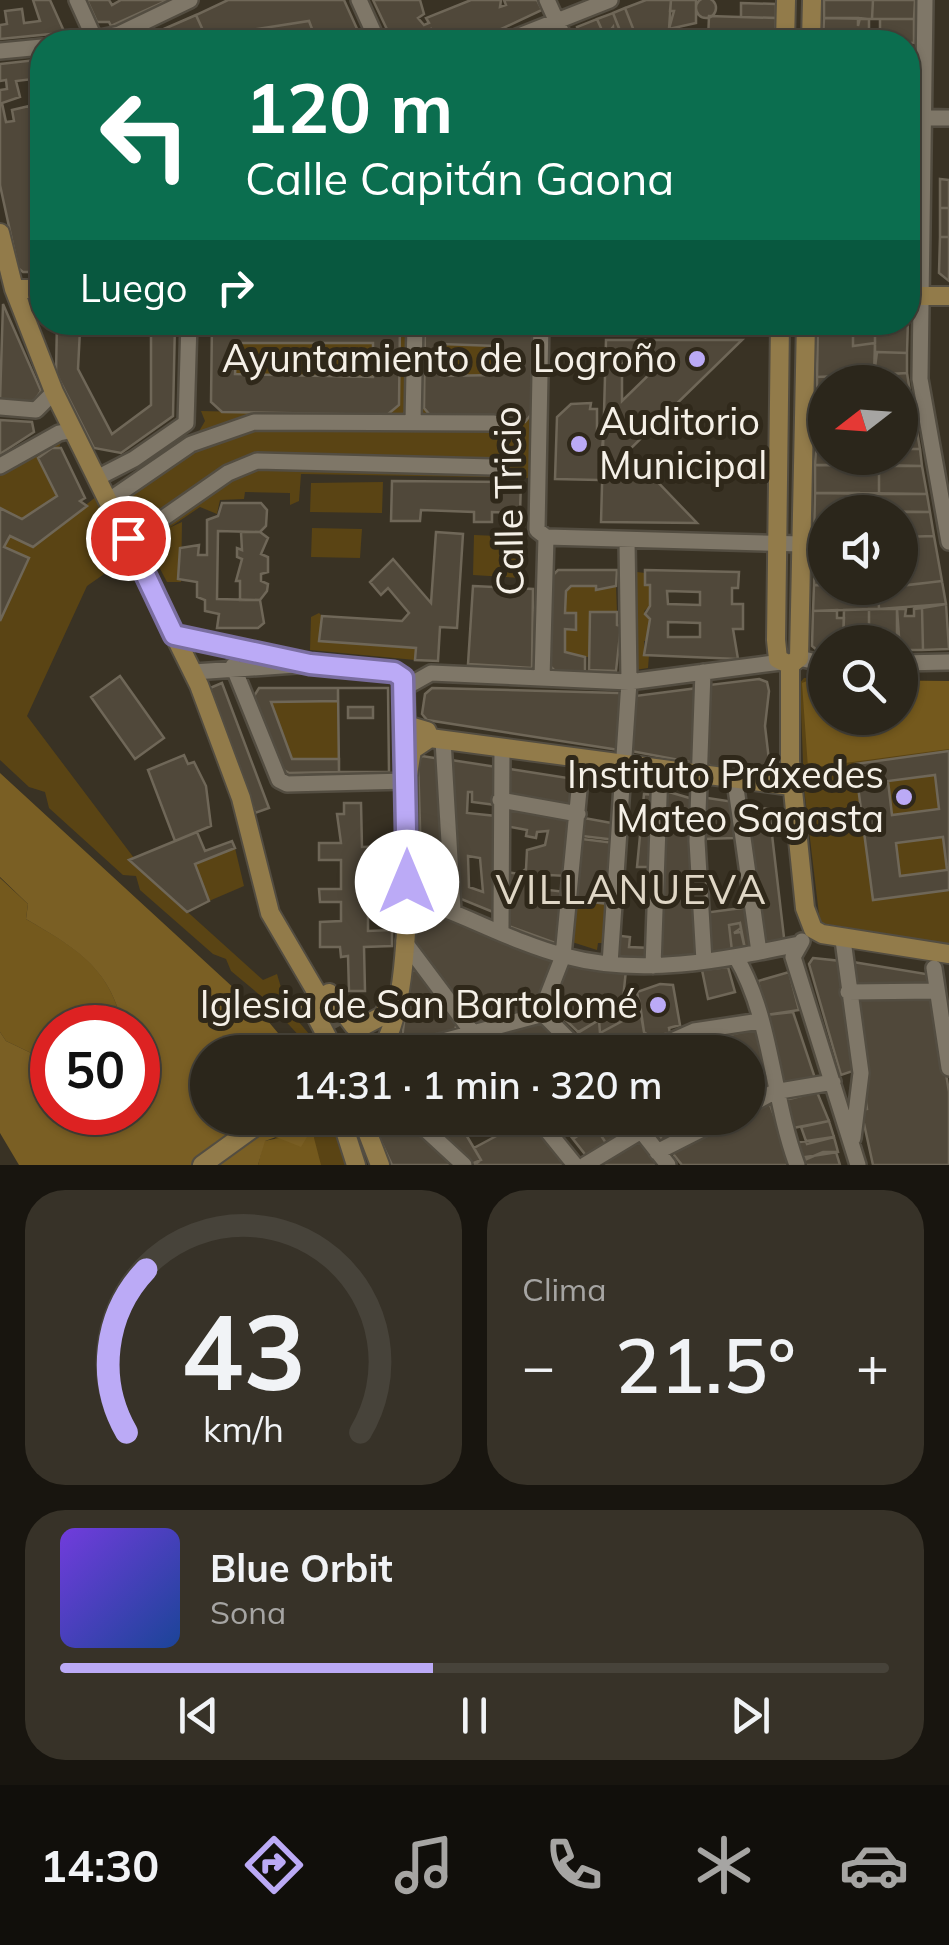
<!DOCTYPE html>
<html lang="es">
<meta charset="utf-8">
<style>
:root{--surface:#2b261b;--page:#373228;--text:#f1f3f6;--muted:#a6a5a3;--line:#47433a;--accent:#bbaaf6}
body{margin:0;font-family:Mulish,sans-serif;background:var(--page);color:var(--text);height:100vh;display:flex;flex-direction:column;font-size:38px;white-space:nowrap}
*{box-sizing:border-box;margin:0}
p{font-size:32px;color:var(--muted)}
.icon{flex:none;width:55px;height:55px;fill:none;stroke:currentColor;stroke-width:2;stroke-linecap:round;stroke-linejoin:round}
.map{position:relative;height:1165px;overflow:hidden}
.sheet{display:flex;flex-direction:column;gap:25px;padding:25px;background:#18150f;flex:1}
.sheet>*{flex:none}
.banner{position:absolute;left:30px;top:30px;width:890px;height:305px;border-radius:40px;box-shadow:0 2px 8px #0004,0 0 0 2px var(--line);background:#0b6e4f;color:#fff;overflow:hidden}
.needle{width:65px;rotate:253deg}
.buttons{position:absolute;left:808px;top:365px;display:grid;gap:20px}
.buttons a{display:grid;place-items:center;width:110px;height:110px;border-radius:50%;background:var(--surface);box-shadow:0 2px 8px #0004,0 0 0 2px var(--line);font-size:50px}
.speed{position:absolute;left:30px;top:1005px;display:flex;gap:20px;font-size:50px;font-weight:700;text-align:center}
.speed>*{display:grid;place-content:center;width:130px;height:130px;border-radius:50%;background:var(--surface);box-shadow:0 2px 8px #0004,0 0 0 2px var(--line);line-height:1}
.speed .limit{border:15px solid #d22;background:#fff;color:#111}
.pin{position:absolute;display:grid;place-items:center;width:85px;height:85px;color:#fff;margin:-42px;border:5px solid #fff;border-radius:50%;box-shadow:0 2px 10px #0007}
.me{position:absolute;width:110px;margin:-55px;rotate:0deg;stroke-linejoin:round;filter:drop-shadow(0 0 8px #0008)}
.turn{display:flex;align-items:center;gap:35px;height:210px;padding:0 50px;font-size:45px}
.turn .icon{width:130px;height:130px;stroke-width:2.5}
.turn b{display:block;font-size:70px;line-height:85px}
.then{display:flex;align-items:center;height:95px;padding:0 50px;background:#0003;gap:20px;font-size:38px}
.big{font-size:75px;font-weight:600;line-height:1.1}
.sheet .widget{flex:1;display:flex;flex-direction:column;justify-content:center;gap:15px;min-width:0;padding:0 35px;border-radius:40px;background:var(--page)}
.sheet .dial{align-items:center;gap:0}
.dial svg{height:260px;overflow:visible;fill:none;stroke:var(--line);stroke-width:7;stroke-linecap:round;text-anchor:middle}
.dial text{fill:var(--text);stroke:none}
.song{display:flex;align-items:center;gap:30px}
.cover{width:120px;height:120px;border-radius:15px;background:linear-gradient(135deg,hsl(260 70% 55%),hsl(220 70% 35%))}
.played{height:10px;border-radius:5px;background:linear-gradient(90deg,var(--accent) 45%,var(--line) 45%)}
.keys{display:flex;justify-content:space-around;direction:ltr}
.heat{display:flex;justify-content:space-between;align-items:center;font-size:55px;direction:ltr}
.sheet .tiles{flex:1;display:grid;gap:25px;grid-template-columns:1fr 1fr}
.widget:last-child{grid-column:span 2}
.trip{position:absolute;left:190px;top:1035px;width:575px;height:100px;border-radius:50px;background:var(--surface);box-shadow:0 2px 8px #0004,0 0 0 2px var(--line);font-weight:600;line-height:100px;text-align:center}
.tabs{display:flex;height:160px;justify-content:space-around;align-items:center;background:#110f0b;color:var(--muted)}
.tabs .icon{width:70px;height:70px}
.tabs .active{color:var(--accent)}
.tabs b{font-size:45px;color:var(--text)}
.map>svg:first-child{display:block}
.green{fill:#5a4414}
.forest{fill:#74591d}
.water{fill:#7a5f24}
.building{fill:#50483a;stroke:#6f6758;stroke-width:2.5;fill-rule:evenodd}
.lines{fill:none;stroke-linecap:round;stroke-linejoin:round}
.major-tunnel{stroke:#554e41;stroke-width:18;stroke-dasharray:18 9;stroke-linecap:butt}
.minor-casing{stroke:#534d41;stroke-width:20}
.major-casing{stroke:#534d41;stroke-width:22}
.minor{stroke:#7f7768;stroke-width:15}
.major{stroke:#927b4a;stroke-width:18}
.route-casing{stroke:#7a6ea0;stroke-width:25}
.route{stroke:#bbaaf6;stroke-width:18}
.poi-dot{fill:#bbaaf6;stroke:#2f281a;stroke-width:4}
.labels{text-anchor:middle;stroke-width:10;stroke-linejoin:round;paint-order:stroke}
.poi-label{font-size:38px;fill:#f5f0e7;stroke:#2f281a;text-anchor:end}
.street-label{font-size:38px;fill:#f5f0e7;stroke:#2f281a}
.neighbourhood-label{font-size:40px;letter-spacing:2.5px;fill:#e0d7c6;stroke:#2f281a}
</style>
<div class="map">
<svg width="949" height="1165" viewBox="0 0 949 1165">
<rect width="100%" height="100%" fill="#393224"/>
<path class="green" d="M400 323H425L424 408 435 420 525 422 538 407 535 478 301 474 299 501 290 505V493L245 492 244 499 220 500 217 514 200 507 169 528 182 522 181 582H167L147 544 87 586 27 716 134 858 130 860 263 980 277 974 287 1008 315 1041 318 1052H314L267 1001 231 971 226 959 213 954 140 890 136 876 123 875 49 808 45 792 29 787 0 760V621L29 559 4 547 10 536 33 547 97 496 194 440 205 421 201 411 387 415 399 404Z
M237 343H373V377L235 374Z
M441 344 496 346 497 375 441 376Z
M59 433 60 446 38 458 57 496 22 519 0 508V467Z
M383 482 382 513 310 512 311 483Z
M312 528 362 529 360 558 311 557Z
M474 535 524 537 521 578 473 575Z
M637 572 645 573V584L650 585V606L644 611 650 619 649 641H644V654L649 655 648 668 635 670Z
M571 586H596L597 590 616 586 617 612 590 657H570L565 652V629L575 630 565 613 566 591Z
M319 613 322 616 319 641 416 648 415 660 310 650 311 617Z
M804 678H825V718H900V680L949 681V944L820 923 804 788 800 683Z
M338 701 339 759H292L271 702Z
M235 848 244 886 209 901 195 864Z
M574 900 609 904 608 943H598L597 950 572 942Z
M309 1118H336L352 1165H258L276 1137 310 1132Z"/>
<path class="forest" d="M807 681H825V718H900V681H949V749L808 768 802 683Z
M0 878 28 904 26 919C76 948 110 967 123 1027L52 1028V1063L6 1041 0 1032Z
M309 1118H317L314 1138 321 1165H258L264 1141 310 1132Z"/>
<path class="water" d="M0 773 262 1014 294 1052H208V1118H309L310 1132 301 1147 276 1137 265 1141 258 1165H19L0 1133V1032L6 1041 52 1063V1112H138V1028L123 1027C110 967 75 948 26 919L28 904 0 877Z"/>
<path class="building" d="M696 8a10 10 0 1 1 20 0a10 10 0 1 1-20 0Z
M33 0H50L63 29 61 33 0 39V25L7 24 5 11 22 9 24 23 40 21Z
M87 0H109L112 5 121 0H168L111 26 109 22H97Z
M228 0H344L363 42H317L309 21 206 37 196 15Z
M373 0H420L424 14 418 18 424 25 429 23 426 18 471 0H501L500 7 506 5 504 0H537L542 10 473 42H432L437 40 431 29 410 39 412 42H393Z
M646 0H671L669 29 636 36 625 8Z
M671 0H696V23L669 29 674 11H670Z
M824 0H873L872 19 824 18Z
M873 0H915L914 19H872Z
M741 3 776 4V18L741 17Z
M625 8 636 36 623 38 613 13Z
M613 13 620 31 623 38 614 40 613 27 605 37 597 19Z
M196 15 206 37 309 21 317 42H134Z
M709 16 776 18 775 41 708 40Z
M824 18H858V26L860 18 869 19V42H859V35L858 42H823Z
M597 19 607 42H580L577 27Z
M880 19H914V43L880 42Z
M36 60H42V78L16 81 20 97 2 103 6 122 14 121 12 110 29 106 42 173V248L35 249 36 255H42V272H23L18 268 0 185V90L7 89 6 80 0 81V64Z
M940 179 949 180V208H940Z
M940 208H949V237H940Z
M940 237H949V281L939 273Z
M3 304 41 391 33 403 0 401Z
M908 320 907 353 875 352V322Z
M57 322H175L173 416 121 453 94 448 56 373ZM80 330H151V405L112 434 78 369Z
M212 322H400L399 405 387 415 222 412 211 402ZM237 343H373V377L235 374Z
M425 322H539L537 407 525 422 435 421 424 408ZM441 344 496 346 497 375 441 376Z
M818 322H853V346L875 343 874 375 817 377Z
M853 322H875V343L853 346Z
M606 340H742L628 451 697 523 601 522ZM627 360H664L622 401V364Z
M877 352 907 353V373L874 375Z
M907 373 911 398H900V382H865V375Z
M865 375V382H825V397H817V377Z
M591 403 590 409H597V438L603 439 599 480 555 479 557 417 571 404Z
M817 414H825V449H816Z
M914 414 920 449H900V415Z
M0 420 32 422 34 432 0 454Z
M52 448H61L85 498 80 501 87 506 33 547 10 536 4 547 29 558 0 621V508L22 519 57 496 38 458Z
M816 449H825V458H866V465H815Z
M900 449H920L922 466 880 465 879 458H900Z
M815 465 879 466V494L815 493Z
M879 466H922L927 494H879Z
M392 481 521 482 520 513 492 512V522H474V512L421 510 420 521H391Z
M815 493H859V511L890 512H825V539H814Z
M859 493 927 494 930 512 859 511Z
M222 503H261L267 510 266 526 260 532 218 531 217 599 260 600 264 623 258 628H217L219 614 205 611V600L197 597V582L178 579 180 548 199 545 198 555H207V520L218 516Z
M890 512H930L934 536 900 537V512Z
M241 532H260L268 538 261 554 268 557V572L261 574V581L268 584 267 591 260 600H240V581H236L242 559 237 557V548L242 550Z
M436 532 463 534 457 628 440 627 438 661 415 660 416 648 319 641 322 616 402 621 409 613 388 588 381 595 370 582 393 559 431 603Z
M934 536 942 581 900 586V537Z
M814 539H825V585H814Z
M558 570H617L616 586 596 590V586H571L566 591 565 613H576V630L565 629V652L585 657V672H556L549 665 551 577Z
M645 570 739 572 738 588H732V604H743V629H733L738 659 644 655 650 619 645 614 650 606V585H645ZM667 591 700 592V605L668 604ZM668 622 700 623V637H668Z
M942 581 946 604 879 609 878 588Z
M814 585 878 588 879 609 813 611Z
M473 586 533 589 532 668 468 664Z
M946 604 949 649 923 650 922 608Z
M922 608 923 650H900L897 609H906L905 616H914V609Z
M869 609H897V642H869Z
M869 609V642H843L844 610Z
M837 610V618H844L843 642H825V651H818L812 646 813 611Z
M590 612H617V625L621 626 616 671 589 670Z
M120 676 164 738 135 759 91 697Z
M759 679 767 682 769 691 765 726 770 769 765 774 711 766 707 763 709 685Z
M222 683 269 808 255 813 210 688Z
M259 688H338V701L271 702 292 759H339V772L289 773 279 767 254 696Z
M338 688H388L389 772H339ZM348 707H373V718H348Z
M338 688H388L389 772H339Z
M432 688 619 693 622 696 619 750 427 720 422 714 425 694Z
M698 688 695 763 631 751 635 696Z
M949 751V890L873 900 855 764ZM935 775 939 809 892 815 888 781ZM943 837 947 870 900 876 896 843Z
M184 755 188 764 194 762 206 786 211 826 175 841 148 770Z
M422 756 441 759 450 903 422 893 418 760Z
M451 760 497 767 496 805 472 802V792H468L467 813 496 816 498 907 493 912 456 897ZM468 856 480 858 483 892 469 887Z
M510 769 574 779V809L507 794Z
M588 780 620 785 617 824 584 818Z
M588 780 620 785 616 840 582 836Z
M669 792 693 799 702 957 658 961 665 796Z
M644 794 655 795 653 867H637Z
M701 797 734 802 735 838 704 839Z
M344 803H361L362 847 389 846 390 863H367L372 905H368V931L392 930V946L364 947 365 991H349L348 956 341 957 340 947H320V922L341 921V902H320L319 889H341V860H319V843H341L337 814H344Z
M509 803 574 817 567 876 549 875 548 890 566 892 558 944 506 925V872L519 874 526 869 527 850 545 845 548 831 537 832 536 838 526 836 527 830 505 826Z
M743 806 769 809 785 946 760 950Z
M197 832 205 851 232 841 235 848 195 864 209 901 187 912 129 860Z
M582 839 615 843 609 904 574 900Z
M421 904 557 957 541 1003 531 1000 527 1013 476 1027 412 948Z
M750 907 756 947 745 949 740 923 729 925 732 951 707 956 703 913Z
M740 923 741 928 734 933 741 932 745 949 732 951 729 925Z
M613 935 630 937 629 947 651 948V961L612 959Z
M813 958 841 961 859 1069 841 1075 809 964Z
M563 961 626 970 623 999 639 1000 641 1011 600 1033 599 1020 578 1032 548 1003Z
M847 961 932 975 933 988 850 989Z
M728 967 735 992 708 999 702 970Z
M417 970 457 1023 454 1033 409 1045 402 1039 410 971Z
M789 972 799 1010 766 1015 758 981Z
M660 984 673 985 680 1025 669 1028 670 1033 650 1037 644 1032 637 992Z
M851 995H933L949 1092V1165H873L861 1110 867 1109Z
M641 1011 644 1032 650 1037 632 1052H587L573 1036 599 1020 600 1033Z
M793 1012 816 1081 779 1090 766 1015Z
M541 1016 578 1052H515L503 1028Z
M758 1028 768 1088 748 1099V1052H711L709 1040Z
M817 1092 829 1121 788 1129 781 1101Z
M768 1099 792 1165H682L670 1150 733 1118H748V1110Z
M370 1118H403L453 1165H392Z
M418 1118H462L458 1121 481 1160 469 1165Z
M497 1118H533L569 1165H474L481 1160 474 1148 498 1135 490 1122Z
M557 1118H576L585 1130 573 1139Z
M620 1118H627L635 1130 608 1146 598 1131Z
M639 1118H720L664 1142 659 1135 653 1138Z
M829 1121 834 1137 807 1144 801 1127Z
M594 1125 608 1146 588 1158 573 1139Z
M834 1137 838 1152 799 1158 793 1143Z
M642 1140 664 1165H593L622 1148Z
M823 1152H836L840 1165H803L802 1161Z"/>
<g class="lines">
<path class="major-tunnel" d="M328 1012 350 1052"/>
<defs>
<path id="minor" d="M77 0 96 42
M359 0 378 42
M547 0 566 42
M925 0 920 379 949 542
M81 42 119 34 190 0
M504 42 610 0
M0 51 42 47
M908 117 949 118
M541 322 537 530 546 537 542 678
M0 407 36 410 54 392
M413 422 415 322
M0 466 59 433 74 430
M97 478 134 459 186 423 189 322
M108 501 191 444 254 422 494 423
M546 537 802 544
M129 542 228 473 257 461 493 467
M174 635 281 658
M799 658 825 664
M900 663 949 662
M233 666 279 780 287 784 407 781
M194 672 310 664 395 672 406 687
M703 672 697 841 704 961
M406 687 431 673 629 682 781 662
M406 687 407 725
M443 740 453 910
M735 781 759 952
M500 800 578 814
M408 896C461 912 511 942 565 956 643 977 722 960 799 944
M501 930 502 748
M843 940 861 1073 853 1138
M404 941 487 1052
M802 941 793 957 858 1165
M736 957C772 1018 772 1098 797 1165
M610 964 629 682 627 540
M653 966 660 770
M934 968 949 1068
M848 992 937 991
M541 1012 581 1052
M402 1052 540 1015 563 956 582 759
M647 1052 694 1031 760 1021
M748 1106 774 1092 833 1082
M413 1118 464 1165
M537 1118 575 1165
M631 1118 668 1165
M657 1152 724 1118
M585 1165 641 1131"/>
<path id="major" d="M785 42 786 0
M811 42 812 0
M0 233 14 289 54 392 199 685 241 798 270 913 328 1012
M14 289H42
M908 296H949
M780 322 776 640 778 659 790 665
M806 322 799 658 790 665V761L805 908 813 929 822 934 949 954
M407 781 412 750 430 738 791 786
M329 993 354 1026
M309 1003 333 1048
M363 1026 382 1016 397 994
M379 1050C418 1012 407 787 407 725L427 731 430 738
M341 1118 356 1165
M362 1118 380 1165
M202 1165 267 1118"/>
</defs>
<use href="#minor" class="minor-casing"/>
<use href="#major" class="major-casing"/>
<use href="#minor" class="minor"/>
<use href="#major" class="major"/>
</g>
<g class="lines">
<defs>
<path id="route" d="M128 538 174 635 310 664 394 672 403 678 407 882"/>
</defs>
<use href="#route" class="route-casing"/>
<use href="#route" class="route"/>
</g>
<g class="poi-dot">
<circle cx="697" cy="359" r="10"/>
<circle cx="579" cy="444" r="10"/>
<circle cx="904" cy="797" r="10"/>
<circle cx="658" cy="1005" r="10"/>
</g>
<g class="labels">
<g class="poi-label">
<text x="677" y="372">Ayuntamiento de Logroño</text>
<text x="599" y="435" text-anchor="start">Auditorio<tspan x="599" dy="44">Municipal</tspan></text>
<text x="884" y="788">Instituto Práxedes<tspan x="884" dy="44">Mateo Sagasta</tspan></text>
<text x="638" y="1018">Iglesia de San Bartolomé</text>
</g>
<g class="street-label">
<text transform="translate(509 501) rotate(-91)" y="13">Calle Tricio</text>
</g>
<g class="neighbourhood-label">
<text x="632" y="904">VILLANUEVA</text>
</g>
</g>
</svg>
<div class="buttons">
<a><svg class="needle" viewBox="-14 -14 28 28"><path d="M0-13l5 13h-10z" fill="#e53935"/><path d="M0 13l5-13h-10z" fill="#a6a5a3"/></svg></a>
<a><svg class="icon" aria-label="sound" viewBox="0 0 24 24"><path d="M4 9h4l5-4v14l-5-4H4zM17 9q2 3 0 6"/></svg></a>
<a><svg class="icon" aria-label="search" viewBox="0 0 24 24"><circle cx="10" cy="10" r="6"/><path d="M15 15l6 6"/></svg></a>
</div>
<div class="speed"><div class="limit">50</div></div>
<div class="pin" style="left:128px;top:538px;background:#d93025"><svg class="icon" aria-label="arrive" viewBox="0 0 24 24"><path d="M6 21V4h12l-3 4 3 4H6"/></svg></div>
<svg class="me" style="left:407px;top:882px" viewBox="-20 -20 40 40"><circle r="19" fill="#fff"/><path d="M0-13L10 11 0 6-10 11z" fill="#bbaaf6"/></svg>
<div class="trip">14:31 · 1 min · 320 m</div>
<div class="banner">
<div class="turn"><svg class="icon" aria-label="left" viewBox="0 0 24 24"><path d="M17 20v-9H6M10 6l-5 5 5 5"/></svg><div><b>120 m</b>Calle Capitán Gaona</div></div>
<div class="then">Luego<svg class="icon" aria-label="right" viewBox="0 0 24 24"><path d="M7 20v-9h11M14 6l5 5-5 5"/></svg></div>
</div>
</div>
<section class="sheet">
<div class="tiles">
<div class="widget dial"><svg viewBox="0 0 100 80">
<path d="M14 69A42 42 0 1 1 86 69"/>
<path d="M14 69A42 42 0 0 1 20 19" stroke="#bbaaf6"/>
<text x="50" y="56" font-size="32" font-weight="700">43</text>
<text x="50" y="72" font-size="11">km/h</text>
</svg></div>
<div class="widget"><p>Clima</p>
<div class="heat"><a>−</a><b class="big">21.5°</b><a>+</a></div>
</div>
<div class="widget">
<div class="song"><i class="cover"></i><div><b>Blue Orbit</b><p>Sona</p></div></div>
<div class="played"></div>
<div class="keys"><svg class="icon" aria-label="previous" viewBox="0 0 24 24"><path d="M18 5L8 12l10 7zM5 5v14"/></svg><svg class="icon" aria-label="pause" viewBox="0 0 24 24"><path d="M8 5v14M16 5v14"/></svg><svg class="icon" aria-label="next" viewBox="0 0 24 24"><path d="M6 5l10 7-10 7zM19 5v14"/></svg></div>
</div>
</div>
</section>
<nav class="tabs">
<b>14:30</b>
<svg class="icon active" aria-label="directions" viewBox="0 0 24 24"><path d="M12 3l9 9-9 9-9-9zM9 14v-3h6M13 9l2 2-2 2"/></svg>
<svg class="icon" aria-label="music" viewBox="0 0 24 24"><path d="M9 18V5l10-2v13"/><circle cx="6" cy="18" r="3"/><circle cx="16" cy="16" r="3"/></svg>
<svg class="icon" aria-label="phone" viewBox="0 0 24 24"><path d="M5 4h4l2 5-3 2q2 4 5 5l2-3 5 2v4C11 20 4 13 5 4z"/></svg>
<svg class="icon" aria-label="climate" viewBox="0 0 24 24"><path d="M12 3v18M4 7l16 10M4 17L20 7"/></svg>
<svg class="icon" aria-label="car" viewBox="0 0 24 24"><path d="M5 17H2v-5l4-1 3-4h7l3 4 3 1v5h-3M9 17h6M6 11h13"/><circle cx="7" cy="17" r="2"/><circle cx="17" cy="17" r="2"/></svg>
</nav>
